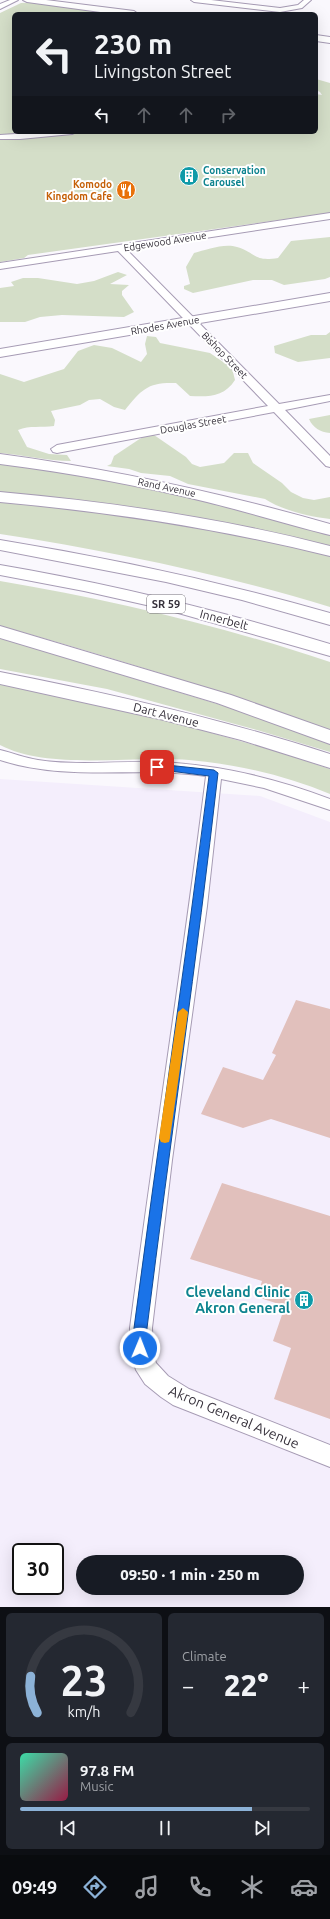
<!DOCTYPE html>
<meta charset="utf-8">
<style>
:root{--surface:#171b24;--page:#242831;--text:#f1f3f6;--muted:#9ea1a6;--line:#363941;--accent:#8cb2d7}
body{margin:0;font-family:Ubuntu,sans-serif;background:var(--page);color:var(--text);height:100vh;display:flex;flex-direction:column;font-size:15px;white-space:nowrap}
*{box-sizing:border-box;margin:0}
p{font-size:13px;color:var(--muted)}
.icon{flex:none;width:22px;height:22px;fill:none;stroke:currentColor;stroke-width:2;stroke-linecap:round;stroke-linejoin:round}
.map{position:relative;height:1607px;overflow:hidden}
.side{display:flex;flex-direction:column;gap:6px;padding:6px;background:#0d0f14;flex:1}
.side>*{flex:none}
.banner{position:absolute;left:12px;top:12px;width:306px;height:122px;border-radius:6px;box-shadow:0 4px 16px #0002;background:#171b24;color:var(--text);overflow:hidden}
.speed{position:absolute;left:12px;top:1543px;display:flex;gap:8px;font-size:20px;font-weight:700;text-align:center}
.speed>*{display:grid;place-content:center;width:52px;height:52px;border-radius:50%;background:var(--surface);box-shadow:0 4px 16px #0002;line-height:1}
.speed .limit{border:2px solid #111;border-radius:6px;background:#fff;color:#111}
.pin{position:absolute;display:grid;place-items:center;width:34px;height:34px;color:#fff;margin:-17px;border-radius:8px;box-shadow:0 2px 6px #0006}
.me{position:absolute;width:44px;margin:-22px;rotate:1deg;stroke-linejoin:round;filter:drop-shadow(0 0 3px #0008)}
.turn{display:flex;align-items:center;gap:14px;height:84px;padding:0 16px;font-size:18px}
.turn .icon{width:52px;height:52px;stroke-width:2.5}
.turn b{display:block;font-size:28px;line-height:34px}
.lanes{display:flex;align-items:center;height:38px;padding:0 16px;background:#0003;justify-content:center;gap:20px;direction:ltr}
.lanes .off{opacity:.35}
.big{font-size:30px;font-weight:800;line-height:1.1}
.side .tile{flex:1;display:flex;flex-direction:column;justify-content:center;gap:6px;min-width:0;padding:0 14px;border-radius:6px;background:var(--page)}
.side .dial{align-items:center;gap:0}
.dial svg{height:104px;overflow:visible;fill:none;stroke:var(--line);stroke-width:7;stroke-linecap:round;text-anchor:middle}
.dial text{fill:var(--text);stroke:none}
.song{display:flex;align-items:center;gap:12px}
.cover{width:48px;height:48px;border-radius:6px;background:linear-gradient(135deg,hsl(160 70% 55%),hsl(340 70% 35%))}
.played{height:4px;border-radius:2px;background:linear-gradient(90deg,var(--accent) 80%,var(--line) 80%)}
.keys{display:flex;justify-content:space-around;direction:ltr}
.heat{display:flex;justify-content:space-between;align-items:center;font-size:22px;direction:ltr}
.side .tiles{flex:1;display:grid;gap:6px;grid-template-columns:1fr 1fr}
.tile:last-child{grid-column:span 2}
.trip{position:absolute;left:76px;top:1555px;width:228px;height:40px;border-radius:20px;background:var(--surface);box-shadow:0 4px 16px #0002;font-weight:800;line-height:40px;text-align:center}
.tab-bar{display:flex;height:64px;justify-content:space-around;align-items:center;background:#090b0e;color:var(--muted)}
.tab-bar .icon{width:28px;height:28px}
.tab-bar .on{color:var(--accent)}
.tab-bar b{font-size:18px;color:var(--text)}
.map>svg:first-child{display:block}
.built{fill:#f4eefc;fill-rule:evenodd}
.green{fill:#d4dec8}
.building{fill:#e1c0bc}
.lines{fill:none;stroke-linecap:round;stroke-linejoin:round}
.minor-casing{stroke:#a69bb4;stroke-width:2}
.tertiary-casing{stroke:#a69bb4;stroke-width:2}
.secondary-casing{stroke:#a69bb4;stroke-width:2}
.motorway-casing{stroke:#a69bb4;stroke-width:2}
.minor{fill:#fff;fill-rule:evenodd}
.tertiary{fill:#fff;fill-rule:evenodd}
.secondary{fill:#fff;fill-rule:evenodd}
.motorway{fill:#fff;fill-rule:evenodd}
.route{fill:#1a73e8;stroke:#114b97}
.slow{fill:#f59e0b}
.labels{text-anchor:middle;stroke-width:4;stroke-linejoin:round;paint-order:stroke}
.far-culture-label{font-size:10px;font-weight:bold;fill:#0d838f;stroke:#fff;text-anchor:start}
.far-food-label{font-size:10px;font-weight:bold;fill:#c56008;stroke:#fff;text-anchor:end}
.far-street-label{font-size:10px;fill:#36313b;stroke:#fff}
.shield{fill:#fff;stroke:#726f76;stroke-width:1}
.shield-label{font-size:11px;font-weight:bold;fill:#36313b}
.street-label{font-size:12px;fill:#36313b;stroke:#fff}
.near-culture-label{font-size:14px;font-weight:bold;fill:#0d838f;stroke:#fff;text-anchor:end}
.near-street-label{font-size:14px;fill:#36313b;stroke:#fff}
</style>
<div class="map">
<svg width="330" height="1607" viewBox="0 0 330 1607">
<rect width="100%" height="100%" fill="#faf8fd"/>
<path class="built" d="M0 779 260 796 330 822V1607H0ZM21 1552H55V1586H21ZM83 1562H297V1588H83Z"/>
<path class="green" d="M41 2 128 14H14V132H316V94L322 95 320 92 316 90V79L330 83V213L28 255 24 258 0 262V13L21 3Z
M330 237V277L325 279 284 285 272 280H253L193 293 184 289V286L190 284 186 267 194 253C206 250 224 243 237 247 257 253 253 262 278 258L291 241Z
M118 272 127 275 110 284 129 285 122 291V295L134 312 124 317 62 315 40 317 25 322H0V288L14 286 11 282 23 278H38L77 284 94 281Z
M330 332V358L298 362 275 353 274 346 311 335H326Z
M147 336 156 337 160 343 210 353 232 368 235 380C224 397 209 397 190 396L176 383C148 382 142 389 125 410L114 407 100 399 89 400 80 405 51 411 55 420 54 426C41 428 30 425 18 430L27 447 49 454 67 455 71 461C47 461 24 455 0 453V374L24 382 30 380 64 369 78 351 94 345 112 348 141 362 147 354 145 344Z
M330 415V433C320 432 313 428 309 419Z
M154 435 186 457 192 464 200 467 224 463 234 453H248L253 463 282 483 291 492 303 498 314 500 330 497V519C311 517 281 510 265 499L188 484 170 476 141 473 129 469 107 466 111 464 114 456 138 440 145 436Z
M0 463 64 471 191 496 330 534V548L0 495Z
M0 501 189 523 330 555V607C222 574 111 551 0 534Z
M0 581C112 600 222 626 330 662V730C221 691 111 657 0 626Z
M0 638 234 709 330 744V752L257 730 107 689 0 669Z
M0 685H8L123 708 283 753 330 769V794C286 776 237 764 189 760 132 755 50 771 0 745Z"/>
<path class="building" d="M296 1000 330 1009V1138L271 1119 243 1128 201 1114 223 1067 263 1080 276 1055 272 1053Z
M222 1183 330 1216V1419L274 1399 291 1348 273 1341 285 1306 257 1297 262 1281 190 1259Z"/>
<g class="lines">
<defs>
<path id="minor" d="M10 0H18L0 9V4Z
M191 0H211L280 8 298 5 304 0H311L302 8 280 12 194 2Z
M46 132H76L72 134 20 139H0V135Z
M330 213V219L127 250 279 404 330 395V401L285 410 330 456V467L326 466 274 412 57 453 53 452 51 449 57 445 268 406 118 251 0 269V263Z
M0 750C13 753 25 758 38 760 77 766 117 761 156 762 216 764 275 778 330 799V810L264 788 221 779 207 906 172 1160 152 1328 153 1353 156 1363 168 1376 189 1389 330 1445V1467L173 1405 161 1397 145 1384 136 1370 131 1353 130 1328C154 1144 183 960 206 776 137 766 67 782 0 760Z"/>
<path id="tertiary" d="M23 0H46L134 11 138 14H115L27 2Z
M316 35 330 37V43L316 41Z
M330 293V301L0 357V349Z"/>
<path id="secondary" d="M0 454C112 469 221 493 330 524V535C289 525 248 512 207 502 138 485 70 473 0 464Z
M0 672C112 694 222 719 330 754V768L241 740 164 720 0 684Z"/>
<path id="motorway" d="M0 492C112 502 221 518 330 546V556C221 529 112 512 0 502Z
M0 540C111 558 221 582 330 613V625L242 600 166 582 0 550Z
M0 565C112 584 221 611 330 644V656L164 609 84 591 0 575Z
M0 626 231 695 330 730V744L217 703 0 638Z"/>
</defs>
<use href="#minor" class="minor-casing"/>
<use href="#tertiary" class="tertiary-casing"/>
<use href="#secondary" class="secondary-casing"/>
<use href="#motorway" class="motorway-casing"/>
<use href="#minor" class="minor"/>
<use href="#tertiary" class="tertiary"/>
<use href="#secondary" class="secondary"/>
<use href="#motorway" class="motorway"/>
</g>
<path class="route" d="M157 764 214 770 218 773C197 959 170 1143 147 1328L146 1348 145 1353 140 1354 136 1353 134 1348V1328C158 1144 186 960 209 776L154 769 152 767Z"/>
<path class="slow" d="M183 1008 188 1012 170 1138 169 1142 165 1143 161 1142 159 1138 178 1012Z"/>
<defs>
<symbol id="building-disc" viewBox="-11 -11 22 22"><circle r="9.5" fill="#0f9aa8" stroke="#fff"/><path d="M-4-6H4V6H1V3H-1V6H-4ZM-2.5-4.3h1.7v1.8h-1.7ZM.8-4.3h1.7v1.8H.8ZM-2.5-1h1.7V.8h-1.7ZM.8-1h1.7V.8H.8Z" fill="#fff"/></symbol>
<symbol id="restaurant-disc" viewBox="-11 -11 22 22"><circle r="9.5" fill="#e8710a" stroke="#fff"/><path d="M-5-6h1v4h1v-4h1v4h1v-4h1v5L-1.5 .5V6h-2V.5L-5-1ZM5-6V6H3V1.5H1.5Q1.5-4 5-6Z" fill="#fff"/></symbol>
</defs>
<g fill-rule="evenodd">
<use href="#building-disc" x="178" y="165" width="22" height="22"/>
<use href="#restaurant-disc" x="115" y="179" width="22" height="22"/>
<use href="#building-disc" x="293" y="1289" width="22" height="22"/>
</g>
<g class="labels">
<g class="far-culture-label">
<text x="203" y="174">Conservation<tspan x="203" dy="12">Carousel</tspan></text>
</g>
<g class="far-food-label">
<text x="112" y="188">Komodo<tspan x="112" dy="12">Kingdom Cafe</tspan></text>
</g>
<g class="far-street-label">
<text transform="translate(165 241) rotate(-9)" y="4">Edgewood Avenue</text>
<text transform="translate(165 325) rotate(-10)" y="4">Rhodes Avenue</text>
<text transform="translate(225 355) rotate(46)" y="4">Bishop Street</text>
<text transform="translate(193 424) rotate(-10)" y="4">Douglas Street</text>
<text transform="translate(167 487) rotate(12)" y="4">Rand Avenue</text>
</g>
<rect class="shield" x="147" y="595" width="38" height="18" rx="3"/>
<g class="shield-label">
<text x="166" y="608">SR 59</text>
</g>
<g class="street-label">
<text transform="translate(224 620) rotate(15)" y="4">Innerbelt</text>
<text transform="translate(166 715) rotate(14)" y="4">Dart Avenue</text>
</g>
<g class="near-culture-label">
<text x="290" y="1297">Cleveland Clinic<tspan x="290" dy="16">Akron General</tspan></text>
</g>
<g class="near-street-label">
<text transform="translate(234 1417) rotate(23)" y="5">Akron General Avenue</text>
</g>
</g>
</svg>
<div class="speed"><div class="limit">30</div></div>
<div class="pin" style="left:157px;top:767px;background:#d93025"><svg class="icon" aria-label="arrive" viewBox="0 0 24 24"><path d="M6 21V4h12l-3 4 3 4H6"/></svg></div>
<svg class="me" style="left:140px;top:1348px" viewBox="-20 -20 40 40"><circle r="17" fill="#1a73e8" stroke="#fff" stroke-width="3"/><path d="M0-11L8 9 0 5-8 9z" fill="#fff"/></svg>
<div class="trip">09:50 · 1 min · 250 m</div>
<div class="banner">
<div class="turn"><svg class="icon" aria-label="left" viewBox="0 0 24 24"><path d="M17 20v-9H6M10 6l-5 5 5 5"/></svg><div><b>230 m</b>Livingston Street</div></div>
<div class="lanes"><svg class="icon" aria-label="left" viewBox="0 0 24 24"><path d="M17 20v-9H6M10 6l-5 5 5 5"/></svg><svg class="icon off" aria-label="ahead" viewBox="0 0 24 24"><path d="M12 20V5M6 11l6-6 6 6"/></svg><svg class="icon off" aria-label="ahead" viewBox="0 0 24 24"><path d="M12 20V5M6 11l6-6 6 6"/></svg><svg class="icon off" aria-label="right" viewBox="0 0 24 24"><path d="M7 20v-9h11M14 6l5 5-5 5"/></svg></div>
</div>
</div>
<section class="side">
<div class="tiles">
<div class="tile dial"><svg viewBox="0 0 100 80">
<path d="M14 69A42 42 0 1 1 86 69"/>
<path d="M14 69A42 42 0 0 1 9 41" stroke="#8cb2d7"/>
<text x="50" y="56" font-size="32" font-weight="700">23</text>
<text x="50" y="72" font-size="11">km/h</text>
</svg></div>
<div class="tile"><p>Climate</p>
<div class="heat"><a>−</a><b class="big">22°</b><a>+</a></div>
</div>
<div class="tile">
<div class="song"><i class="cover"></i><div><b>97.8 FM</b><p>Music</p></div></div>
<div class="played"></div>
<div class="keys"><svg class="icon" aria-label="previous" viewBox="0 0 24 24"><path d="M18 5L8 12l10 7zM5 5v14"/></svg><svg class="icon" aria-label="pause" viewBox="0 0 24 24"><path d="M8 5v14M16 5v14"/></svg><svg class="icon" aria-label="next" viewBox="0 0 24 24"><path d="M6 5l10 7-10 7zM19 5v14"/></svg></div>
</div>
</div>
</section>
<nav class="tab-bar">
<b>09:49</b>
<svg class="icon on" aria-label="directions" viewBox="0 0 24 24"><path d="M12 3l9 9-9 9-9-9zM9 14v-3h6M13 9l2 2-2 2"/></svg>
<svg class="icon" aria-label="music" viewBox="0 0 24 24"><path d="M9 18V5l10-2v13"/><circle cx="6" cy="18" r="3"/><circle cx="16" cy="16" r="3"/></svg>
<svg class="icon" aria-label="phone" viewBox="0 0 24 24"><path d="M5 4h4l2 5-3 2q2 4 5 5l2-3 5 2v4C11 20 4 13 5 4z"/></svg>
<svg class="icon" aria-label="climate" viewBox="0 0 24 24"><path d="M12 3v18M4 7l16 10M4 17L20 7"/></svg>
<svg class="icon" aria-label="car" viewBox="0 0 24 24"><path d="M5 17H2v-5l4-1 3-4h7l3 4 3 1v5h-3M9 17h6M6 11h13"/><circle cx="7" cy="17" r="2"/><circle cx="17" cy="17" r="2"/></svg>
</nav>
